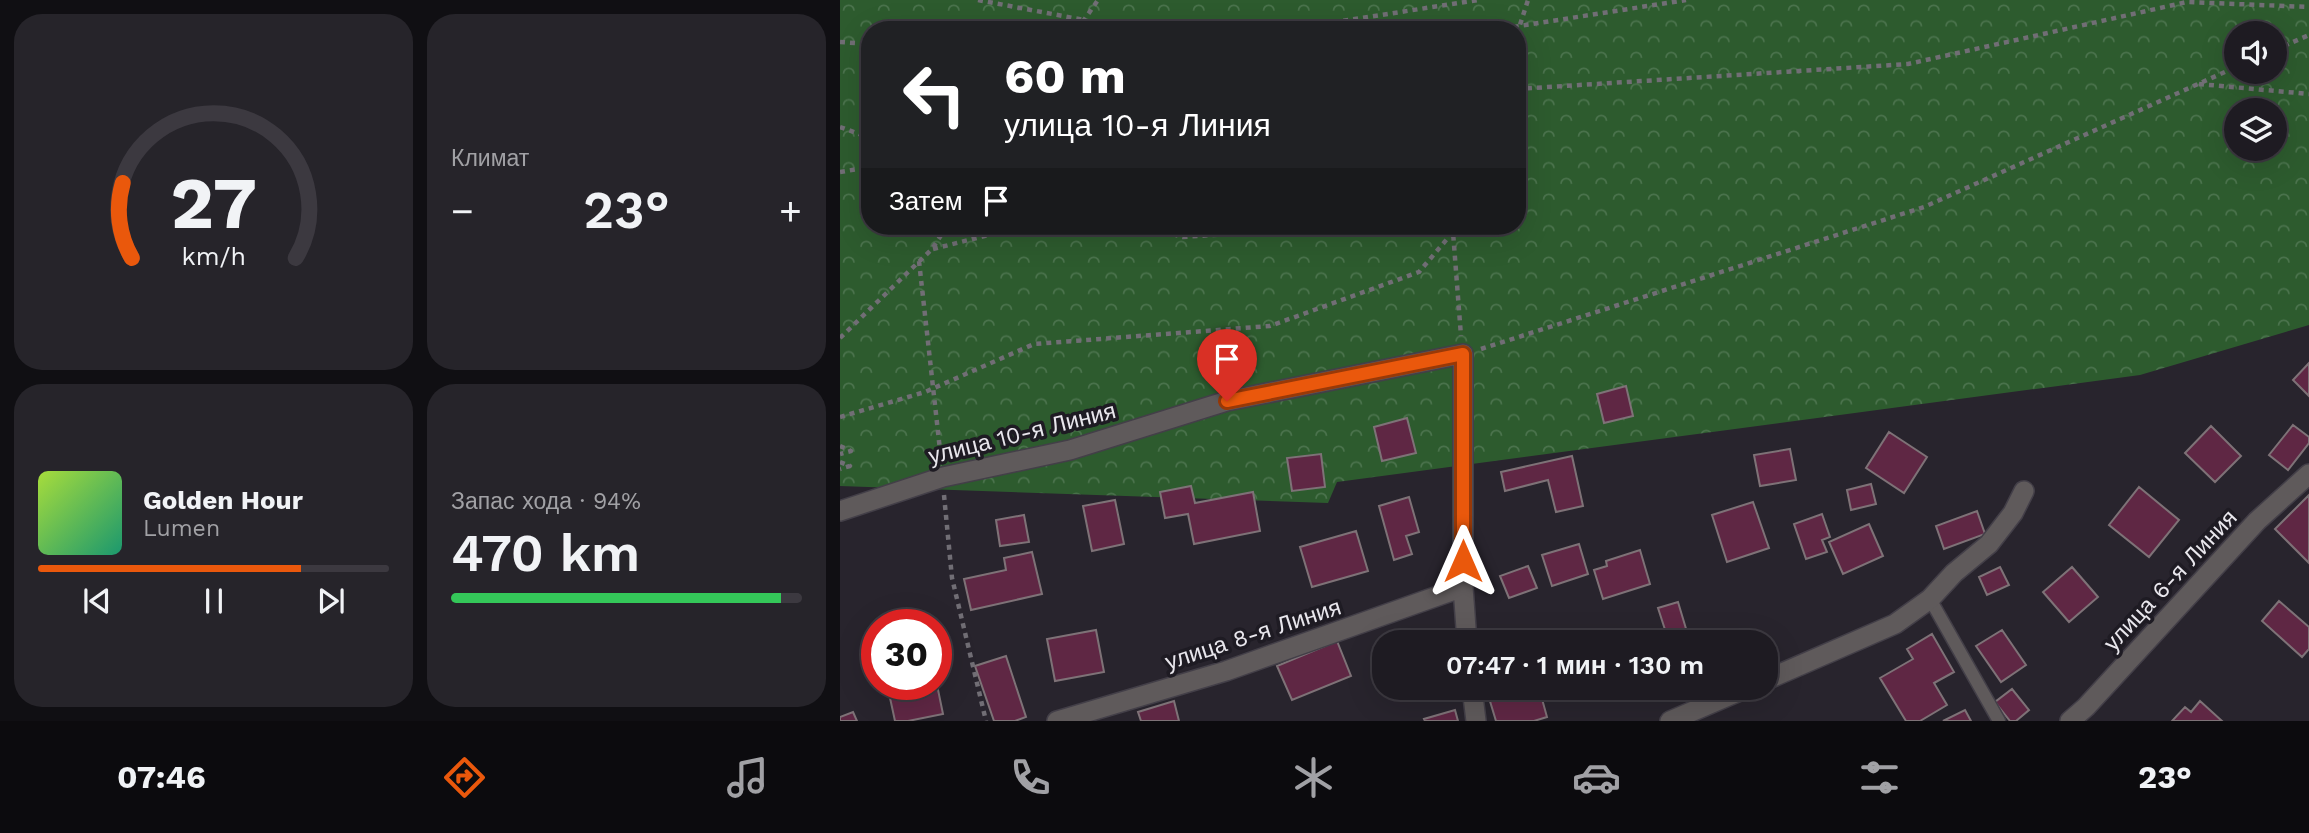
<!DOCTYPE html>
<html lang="ru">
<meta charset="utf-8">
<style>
:root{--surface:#1e1b22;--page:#26242a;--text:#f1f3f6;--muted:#a1a1a5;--line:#3c3940;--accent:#ea580c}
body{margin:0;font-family:"Work Sans",sans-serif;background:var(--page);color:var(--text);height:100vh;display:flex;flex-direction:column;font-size:26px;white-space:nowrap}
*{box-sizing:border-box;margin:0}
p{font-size:23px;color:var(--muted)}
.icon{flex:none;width:38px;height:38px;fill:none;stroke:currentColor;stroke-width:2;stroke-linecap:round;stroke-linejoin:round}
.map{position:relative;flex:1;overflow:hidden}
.panel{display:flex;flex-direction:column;gap:14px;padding:14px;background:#100f13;width:840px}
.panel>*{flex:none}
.hud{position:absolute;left:21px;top:21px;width:665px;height:214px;border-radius:28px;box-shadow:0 7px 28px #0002,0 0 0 2px var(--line);background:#202124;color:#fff;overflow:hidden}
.tools{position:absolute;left:1384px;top:21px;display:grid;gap:14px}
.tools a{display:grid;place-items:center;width:63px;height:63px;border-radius:50%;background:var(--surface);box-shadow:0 7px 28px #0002,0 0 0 2px var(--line);font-size:35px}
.speed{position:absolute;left:21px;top:609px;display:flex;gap:14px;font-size:35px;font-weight:700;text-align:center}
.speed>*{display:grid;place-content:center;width:91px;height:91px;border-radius:50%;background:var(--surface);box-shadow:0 7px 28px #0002,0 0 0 2px var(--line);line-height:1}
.speed .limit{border:10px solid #d22;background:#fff;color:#111}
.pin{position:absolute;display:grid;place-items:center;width:60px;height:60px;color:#fff;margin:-72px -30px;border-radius:50% 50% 50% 0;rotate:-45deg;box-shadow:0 0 7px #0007}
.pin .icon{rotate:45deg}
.me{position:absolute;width:77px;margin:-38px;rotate:0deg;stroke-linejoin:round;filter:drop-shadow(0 0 5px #0008)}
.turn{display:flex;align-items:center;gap:24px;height:147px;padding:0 28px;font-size:32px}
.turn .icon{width:91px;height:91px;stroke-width:2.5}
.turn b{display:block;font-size:49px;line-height:60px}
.then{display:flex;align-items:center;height:66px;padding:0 28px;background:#0003;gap:14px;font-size:26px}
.big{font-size:52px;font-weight:600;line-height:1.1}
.panel .widget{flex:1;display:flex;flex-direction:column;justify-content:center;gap:10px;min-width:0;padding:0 24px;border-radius:28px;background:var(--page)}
.panel .dial{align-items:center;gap:0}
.dial svg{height:182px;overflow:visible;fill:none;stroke:var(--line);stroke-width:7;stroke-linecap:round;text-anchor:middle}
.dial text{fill:var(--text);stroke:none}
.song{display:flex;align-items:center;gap:21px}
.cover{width:84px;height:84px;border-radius:10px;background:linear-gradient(135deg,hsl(80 70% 55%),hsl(160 70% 35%))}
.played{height:7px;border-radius:4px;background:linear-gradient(90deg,var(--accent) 75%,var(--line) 75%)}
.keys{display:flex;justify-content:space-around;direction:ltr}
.heat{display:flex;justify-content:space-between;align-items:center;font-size:38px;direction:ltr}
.charge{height:10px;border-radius:5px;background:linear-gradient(90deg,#34c759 94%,var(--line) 0)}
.panel .tiles{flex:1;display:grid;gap:14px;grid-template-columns:repeat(2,1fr)}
.trip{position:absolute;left:532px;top:630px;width:406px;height:70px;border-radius:28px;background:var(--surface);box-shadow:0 7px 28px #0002,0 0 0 2px var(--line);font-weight:600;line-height:70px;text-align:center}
.menu{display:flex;height:112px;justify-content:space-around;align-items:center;background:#0c0b0e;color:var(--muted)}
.menu .icon{width:49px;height:49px}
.menu .current{color:var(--accent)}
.menu b{font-size:32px;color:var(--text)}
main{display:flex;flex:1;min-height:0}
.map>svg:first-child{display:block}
.forest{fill:url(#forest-crowns);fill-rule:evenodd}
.building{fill:#5f2744;stroke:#7e7277;stroke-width:2}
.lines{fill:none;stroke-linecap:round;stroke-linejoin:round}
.service-casing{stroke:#433f48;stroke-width:15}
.minor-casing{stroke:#433f48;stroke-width:22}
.path{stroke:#716e75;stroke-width:4.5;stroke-dasharray:5 5;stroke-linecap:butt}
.service{stroke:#5f5a5b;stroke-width:12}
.minor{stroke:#5f5a5b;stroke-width:19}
.route-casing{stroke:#983908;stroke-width:18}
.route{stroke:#ea580c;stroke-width:12}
.labels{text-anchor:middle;stroke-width:7;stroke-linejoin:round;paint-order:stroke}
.street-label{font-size:23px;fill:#e9e7ed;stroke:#1e1b23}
</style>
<main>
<section class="panel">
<div class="tiles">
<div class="widget dial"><svg viewBox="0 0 100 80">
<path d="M14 69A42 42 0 1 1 86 69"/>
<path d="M14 69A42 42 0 0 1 10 36" stroke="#ea580c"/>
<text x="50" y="56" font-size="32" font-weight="700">27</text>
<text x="50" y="72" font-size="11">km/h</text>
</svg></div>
<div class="widget"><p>Климат</p>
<div class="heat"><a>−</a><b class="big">23°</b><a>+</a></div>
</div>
<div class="widget">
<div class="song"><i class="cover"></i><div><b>Golden Hour</b><p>Lumen</p></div></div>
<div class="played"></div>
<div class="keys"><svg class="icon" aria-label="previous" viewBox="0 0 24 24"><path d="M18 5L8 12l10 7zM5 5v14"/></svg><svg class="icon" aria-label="pause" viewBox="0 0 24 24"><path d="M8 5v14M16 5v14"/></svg><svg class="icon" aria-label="next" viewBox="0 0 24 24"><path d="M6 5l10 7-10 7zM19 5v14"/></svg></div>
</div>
<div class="widget"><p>Запас хода · 94%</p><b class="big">470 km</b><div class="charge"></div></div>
</div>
</section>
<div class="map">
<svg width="1469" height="721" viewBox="0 0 1469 721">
<defs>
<pattern id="forest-crowns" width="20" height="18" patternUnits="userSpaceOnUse" patternTransform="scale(1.75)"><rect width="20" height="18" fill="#2d5b2e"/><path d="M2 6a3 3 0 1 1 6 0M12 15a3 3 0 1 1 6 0" fill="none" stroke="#4b734d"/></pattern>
</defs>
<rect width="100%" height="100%" fill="#28242d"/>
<path class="forest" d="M0 0H1469V325L1300 375 497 482 488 503 0 486ZM30 30H677V226H30ZM1396 33H1435V72H1396ZM1396 110H1435V149H1396Z"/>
<path class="building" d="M1469 363V396L1453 380Z
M786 386 793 416 764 423 757 394Z
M567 418 576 453 542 461 534 427Z
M1453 425 1469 437V443L1448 470 1429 455Z
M1371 426 1401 456 1375 482 1345 453Z
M1049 432 1087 457 1064 493 1026 468Z
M950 449 956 480 920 486 914 455Z
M481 454 485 487 452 491 447 458Z
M732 456 743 506 716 512 708 480 665 491 661 472Z
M1031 484 1036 504 1011 510 1007 490Z
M351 486 355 503 413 492 420 531 354 544 348 514 325 518 320 492Z
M1299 487 1339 520 1309 557 1269 525Z
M1469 495V563L1435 529Z
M569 497 579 532 566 536 572 554 554 560 539 506Z
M275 500 284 544 252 551 243 506Z
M913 502 929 548 887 562 872 515Z
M1137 511 1145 534 1104 549 1096 526Z
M982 514 990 537 982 540 987 552 966 559 954 524Z
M184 515 189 542 160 546 156 520Z
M1029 524 1043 556 1003 574 989 542Z
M516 531 528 571 472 587 460 547Z
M739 544 748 574 712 586 702 555Z
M800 550 810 584 763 599 754 570 767 566 766 561Z
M192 552 202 594 131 610 124 579 166 570 164 558Z
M688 566 697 588 669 598 660 576Z
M1160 567 1169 585 1147 595 1139 577Z
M1232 567 1258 597 1229 622 1203 592Z
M1439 601 1469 627V649L1462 657 1422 621Z
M838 602 850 642H829L818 608Z
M89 615 90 625H37V649L33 624Z
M256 630 264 672 215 681 207 639Z
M1162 630 1186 665 1161 682 1136 646Z
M1092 634 1114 672 1094 683 1107 705 1080 721H1066L1040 678 1073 659 1067 649Z
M497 641 511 676 452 700 437 666Z
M166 656 186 717 175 721H154L135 666Z
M96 680 103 714 68 721H55L47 684H96Z
M646 688H699L707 717 694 721H656Z
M718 688H749L721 697Z
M1172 689 1189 710 1176 721H1170L1155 702Z
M334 701 339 721H301L298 712Z
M1360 701 1382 721H1332L1345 707 1351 712Z
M615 710 618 721H585L584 719Z
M1125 710 1131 721H1103Z
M13 712 17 721H0V717Z"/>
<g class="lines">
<defs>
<path id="service" d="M1090 599 1159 721"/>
<path id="minor" d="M0 511 103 477 230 450 387 401 623 354V587L627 642
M926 680 1055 624 1090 599 1114 573 1149 544 1173 513 1184 491
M632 688 636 721
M217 721 386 671 623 587
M830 721 907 688
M1230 721 1246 707 1417 521 1469 474"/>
</defs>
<use href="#service" class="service-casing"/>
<use href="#minor" class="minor-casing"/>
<path class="path" d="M138 0 244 20 278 30
M237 30 258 0
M444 30 638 0
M654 30 846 0
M677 34 688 0
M0 42 30 44
M1435 50 1469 35
M1359 84 1469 94
M677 89 1068 64 1347 2 1469 7
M0 127 30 138
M0 172 30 167
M304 226 343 237 416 232 439 226
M615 226 613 232 621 336
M93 249 184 226
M79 261 101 459
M0 338 92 249 107 226
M641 349 1084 207 1396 67
M0 417 85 392 194 344 430 326 579 272 613 232 604 226
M0 446 11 451 0 454
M0 462 10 466 0 469
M104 495 112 578 146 721"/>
<use href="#service" class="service"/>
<use href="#minor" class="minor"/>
</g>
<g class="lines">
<defs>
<path id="route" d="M387 401 623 354V561"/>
</defs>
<use href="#route" class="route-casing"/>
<use href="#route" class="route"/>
</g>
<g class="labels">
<g class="street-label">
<text transform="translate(182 433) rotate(-14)" y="8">улица 10-я Линия</text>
<text transform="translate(1330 580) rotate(-47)" y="8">улица 6-я Линия</text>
<text transform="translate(413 634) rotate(-18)" y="8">улица 8-я Линия</text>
</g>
</g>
</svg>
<div class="tools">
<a><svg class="icon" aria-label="sound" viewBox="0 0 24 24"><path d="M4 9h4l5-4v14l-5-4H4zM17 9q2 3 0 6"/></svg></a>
<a><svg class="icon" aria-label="layers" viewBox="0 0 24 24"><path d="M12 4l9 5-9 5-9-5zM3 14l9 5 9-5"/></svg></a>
</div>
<div class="speed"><div class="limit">30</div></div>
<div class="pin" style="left:387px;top:401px;background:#d93025"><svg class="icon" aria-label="arrive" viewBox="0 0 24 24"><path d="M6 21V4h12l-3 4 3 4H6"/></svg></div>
<svg class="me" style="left:623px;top:561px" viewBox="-20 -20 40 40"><path d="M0-17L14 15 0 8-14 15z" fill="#ea580c" stroke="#fff" stroke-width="4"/></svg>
<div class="trip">07:47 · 1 мин · 130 m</div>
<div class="hud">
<div class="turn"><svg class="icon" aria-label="left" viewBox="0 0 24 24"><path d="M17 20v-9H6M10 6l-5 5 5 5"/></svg><div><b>60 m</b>улица 10-я Линия</div></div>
<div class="then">Затем<svg class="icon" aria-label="arrive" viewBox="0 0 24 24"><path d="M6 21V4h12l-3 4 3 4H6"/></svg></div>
</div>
</div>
</main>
<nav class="menu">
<b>07:46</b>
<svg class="icon current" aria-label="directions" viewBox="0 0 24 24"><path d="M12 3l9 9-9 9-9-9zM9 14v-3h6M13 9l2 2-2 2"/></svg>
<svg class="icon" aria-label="music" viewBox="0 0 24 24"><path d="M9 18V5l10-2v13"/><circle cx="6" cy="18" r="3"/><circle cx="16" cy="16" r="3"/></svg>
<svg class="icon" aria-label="phone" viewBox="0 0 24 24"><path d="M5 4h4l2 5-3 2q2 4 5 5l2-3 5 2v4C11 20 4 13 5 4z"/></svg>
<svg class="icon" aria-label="climate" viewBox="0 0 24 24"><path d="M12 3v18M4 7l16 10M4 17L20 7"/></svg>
<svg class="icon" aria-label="car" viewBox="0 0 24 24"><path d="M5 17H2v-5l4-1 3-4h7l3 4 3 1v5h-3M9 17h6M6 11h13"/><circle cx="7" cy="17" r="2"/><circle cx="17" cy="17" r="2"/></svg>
<svg class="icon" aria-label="filters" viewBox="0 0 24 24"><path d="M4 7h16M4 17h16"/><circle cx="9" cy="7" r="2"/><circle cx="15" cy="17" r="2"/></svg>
<b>23°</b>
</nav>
